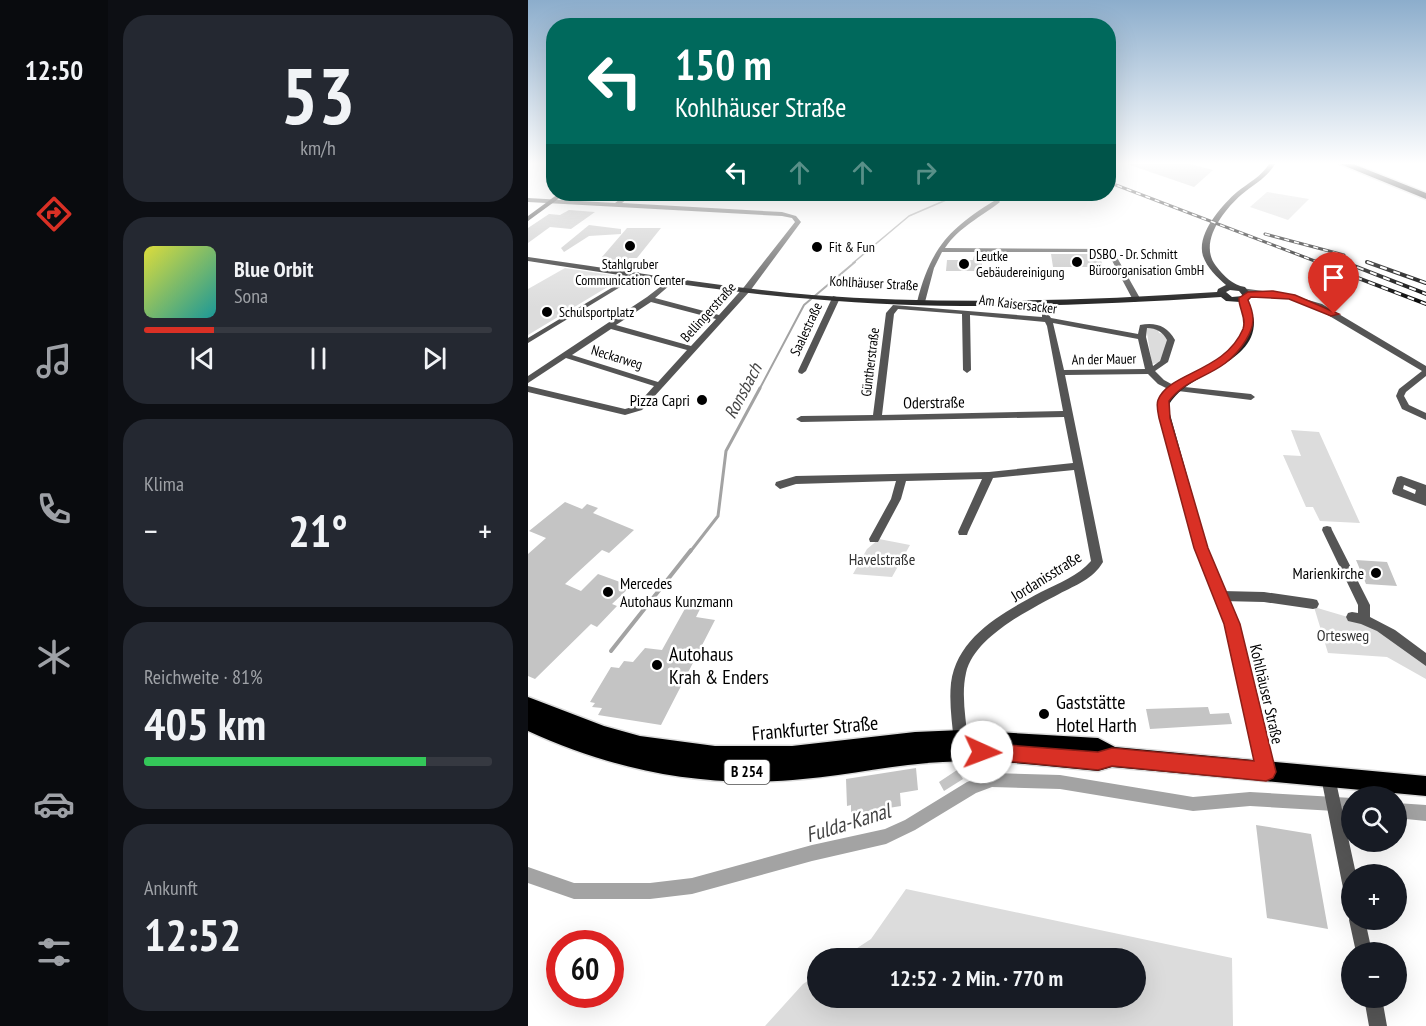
<!DOCTYPE html>
<html lang="de">
<meta charset="utf-8">
<style>
:root{--surface:#171b24;--page:#242831;--text:#f1f3f6;--muted:#9ea1a6;--line:#363941;--accent:#d93025}
body{margin:0;font-family:"PT Sans Narrow",sans-serif;background:var(--page);color:var(--text);height:100vh;display:flex;flex-direction:column;font-size:22px;white-space:nowrap}
*{box-sizing:border-box;margin:0}
p{font-size:20px;color:var(--muted)}
.icon{flex:none;width:33px;height:33px;fill:none;stroke:currentColor;stroke-width:2;stroke-linecap:round;stroke-linejoin:round}
.map{position:relative;flex:1;overflow:hidden}
.side{display:flex;flex-direction:column;gap:15px;padding:15px;background:#0d0f14;width:420px}
.side>*{flex:none}
.top-card{position:absolute;left:18px;top:18px;width:570px;height:183px;border-radius:24px;box-shadow:0 6px 24px #0002;background:#00695c;color:#fff;overflow:hidden}
.fabs{position:absolute;left:813px;top:786px;display:grid;gap:12px}
.fabs a{display:grid;place-items:center;width:66px;height:66px;border-radius:50%;background:var(--surface);box-shadow:0 6px 24px #0002;font-size:30px}
.speed{position:absolute;left:18px;top:930px;display:flex;gap:12px;font-size:30px;font-weight:700;text-align:center}
.speed>*{display:grid;place-content:center;width:78px;height:78px;border-radius:50%;background:var(--surface);box-shadow:0 6px 24px #0002;line-height:1}
.speed .limit{border:9px solid #d22;background:#fff;color:#111}
.pin{position:absolute;display:grid;place-items:center;width:51px;height:51px;color:#fff;margin:-62px -26px;border-radius:50% 50% 50% 0;rotate:-45deg;box-shadow:0 0 6px #0007}
.pin .icon{rotate:45deg}
.me{position:absolute;width:66px;margin:-33px;rotate:92deg;stroke-linejoin:round;filter:drop-shadow(0 0 4px #0008)}
.turn{display:flex;align-items:center;gap:21px;height:126px;padding:0 30px;font-size:27px}
.turn .icon{width:78px;height:78px;stroke-width:2.5}
.turn b{display:block;font-size:42px;line-height:51px}
.lanes{display:flex;align-items:center;height:57px;padding:0 30px;background:#0003;justify-content:center;gap:30px;direction:ltr}
.lanes .off{opacity:.35}
.big{font-size:45px;font-weight:600;line-height:1.1}
.side .card{flex:1;display:flex;flex-direction:column;justify-content:center;gap:9px;min-width:0;padding:0 21px;border-radius:24px;background:var(--page)}
.side .dial{align-items:center;gap:0}
.dial b{font-size:78px;line-height:1}
.song{display:flex;align-items:center;gap:18px}
.cover{width:72px;height:72px;border-radius:9px;background:linear-gradient(135deg,hsl(60 70% 55%),hsl(180 70% 35%))}
.played{height:6px;border-radius:3px;background:linear-gradient(90deg,var(--accent) 20%,var(--line) 20%)}
.keys{display:flex;justify-content:space-around;direction:ltr}
.heat{display:flex;justify-content:space-between;align-items:center;font-size:33px;direction:ltr}
.charge{height:9px;border-radius:4px;background:linear-gradient(90deg,#34c759 81%,var(--line) 0)}
.trip{position:absolute;left:279px;top:948px;width:339px;height:60px;border-radius:30px;background:var(--surface);box-shadow:0 6px 24px #0002;font-weight:600;line-height:60px;text-align:center}
main{display:flex;flex:1;min-height:0}
.menu{display:flex;flex-direction:column;width:108px;justify-content:space-around;align-items:center;background:#090b0e;color:var(--muted)}
.menu .icon{width:42px;height:42px}
.menu .selected{color:var(--accent)}
.menu b{font-size:27px;color:var(--text)}
.map>svg:first-child{display:block}
.green{fill:#dcdcdc}
.lines{fill:none;stroke-linecap:round;stroke-linejoin:round}
.stream-far3{stroke:#a3a3a3;stroke-width:1.5}
.stream-far2{stroke:#a3a3a3;stroke-width:2}
.stream-far1{stroke:#a3a3a3;stroke-width:3}
.stream{stroke:#a3a3a3;stroke-width:4}
.canal{fill:#a3a3a3;fill-rule:evenodd}
.building{fill:#c4c4c4}
.primary-casing{stroke:#dbdbdb;stroke-width:3}
.highway-casing{stroke:#dbdbdb;stroke-width:3}
.street{fill:#555;fill-rule:evenodd}
.secondary{fill:#222;fill-rule:evenodd}
.primary{fill:#000;fill-rule:evenodd}
.highway{fill:#000;fill-rule:evenodd}
.rail-far1-casing{stroke:#000;stroke-width:3}
.rail-casing{stroke:#000;stroke-width:4}
.rail-far1{stroke:#fff;stroke-width:1.5;stroke-dasharray:5;stroke-linecap:butt}
.rail{stroke:#fff;stroke-width:2;stroke-dasharray:7;stroke-linecap:butt}
.route{fill:#d93025;stroke:#8d1f18;stroke-width:1.5}
.poi-dot{fill:#000;stroke:#fff;stroke-width:2}
.labels{text-anchor:middle;stroke-width:5;stroke-linejoin:round;paint-order:stroke}
.far-poi-label{font-size:14px;fill:#000;stroke:#fff;text-anchor:start}
.far-street-label{font-size:14px;fill:#000;stroke:#fff}
.shield{fill:#fff;stroke:#4c4c4c;stroke-width:1.5}
.shield-label{font-size:15px;font-weight:bold;fill:#000}
.poi-label{font-size:16px;fill:#000;stroke:#fff;text-anchor:end}
.street-label{font-size:16px;fill:#000;stroke:#fff}
.park-label{font-size:16px;fill:#333;stroke:#fff}
.water-label{font-size:18px;font-style:italic;fill:#444;stroke:#fff}
.near-poi-label{font-size:20px;fill:#000;stroke:#fff;text-anchor:start}
.near-street-label{font-size:20px;fill:#000;stroke:#fff}
.near-water-label{font-size:21px;font-style:italic;fill:#444;stroke:#fff}
</style>
<main>
<nav class="menu">
<b>12:50</b>
<svg class="icon selected" aria-label="directions" viewBox="0 0 24 24"><path d="M12 3l9 9-9 9-9-9zM9 14v-3h6M13 9l2 2-2 2"/></svg>
<svg class="icon" aria-label="music" viewBox="0 0 24 24"><path d="M9 18V5l10-2v13"/><circle cx="6" cy="18" r="3"/><circle cx="16" cy="16" r="3"/></svg>
<svg class="icon" aria-label="phone" viewBox="0 0 24 24"><path d="M5 4h4l2 5-3 2q2 4 5 5l2-3 5 2v4C11 20 4 13 5 4z"/></svg>
<svg class="icon" aria-label="climate" viewBox="0 0 24 24"><path d="M12 3v18M4 7l16 10M4 17L20 7"/></svg>
<svg class="icon" aria-label="car" viewBox="0 0 24 24"><path d="M5 17H2v-5l4-1 3-4h7l3 4 3 1v5h-3M9 17h6M6 11h13"/><circle cx="7" cy="17" r="2"/><circle cx="17" cy="17" r="2"/></svg>
<svg class="icon" aria-label="filters" viewBox="0 0 24 24"><path d="M4 7h16M4 17h16"/><circle cx="9" cy="7" r="2"/><circle cx="15" cy="17" r="2"/></svg>
</nav>
<section class="side">
<div class="card dial"><b>53</b><p>km/h</p></div>
<div class="card">
<div class="song"><i class="cover"></i><div><b>Blue Orbit</b><p>Sona</p></div></div>
<div class="played"></div>
<div class="keys"><svg class="icon" aria-label="previous" viewBox="0 0 24 24"><path d="M18 5L8 12l10 7zM5 5v14"/></svg><svg class="icon" aria-label="pause" viewBox="0 0 24 24"><path d="M8 5v14M16 5v14"/></svg><svg class="icon" aria-label="next" viewBox="0 0 24 24"><path d="M6 5l10 7-10 7zM19 5v14"/></svg></div>
</div>
<div class="card"><p>Klima</p>
<div class="heat"><a>−</a><b class="big">21°</b><a>+</a></div>
</div>
<div class="card"><p>Reichweite · 81%</p><b class="big">405 km</b><div class="charge"></div></div>
<div class="card"><p>Ankunft</p><b class="big">12:52</b></div>
</section>
<div class="map">
<svg width="898" height="1026" viewBox="0 0 898 1026">
<rect width="100%" height="100%" fill="#fff"/>
<path class="green" d="M739 192 781 199 760 220 722 207Z
M37 268 96 277 0 335V289Z
M618 327 630 329 631 333 637 334 640 340 631 363 624 364Z
M763 430 791 432 832 523 792 521 785 507H778L755 455 773 456Z
M351 539 382 545 364 577 325 574 339 549Z
M786 607 840 623 898 662V679L859 657 800 653Z
M378 889 704 958 705 1026H237L275 984 289 975 290 998H608V958H314L343 939Z"/>
<g class="lines">
<path class="stream-far3" d="M325 263 381 216 432 194"/>
<path class="stream-far2" d="M231 390 276 305 327 262"/>
<path class="stream-far1" d="M162 552 190 516 198 451 232 388"/>
<path class="stream" d="M83 651 163 550"/>
<path class="canal" d="M464 773 532 775 665 797 722 792 824 798V812L722 806 665 811 532 789 464 787 448 793 387 830 358 844 284 861 164 894 122 899H46L0 883V867L46 883H122L164 878 284 845 357 829 377 820 439 782Z
M868 803 898 805V821L868 818Z"/>
</g>
<path class="building" d="M599 164H662L685 170 666 187Z
M41 210 67 212 43 229 22 227 0 243V228L21 214 32 215Z
M61 225 93 229V234L61 236 36 252 33 248Z
M99 228H133L109 258H101L98 262H75L79 257H74Z
M523 254H568L572 257 575 267H525Z
M446 256H454V271H418L419 260H445Z
M37 502 54 509 59 504 70 508 65 513 106 530 81 553 74 550 37 584 53 591 70 574 103 586 84 604 89 606 69 627 63 624 7 679 0 676V554L18 538 1 531Z
M828 560 859 562 869 586 838 584Z
M159 605 173 607 168 617 187 620 133 725 70 715 74 708 64 707 67 703 62 702 83 667 91 668 96 661 105 662 117 648 134 650Z
M680 707 682 714 701 713 704 724 622 729 618 709Z
M388 768 390 790 372 793 373 806 323 814V805L319 806 318 779Z
M429 770 435 779 416 791 411 782Z
M728 825 783 834 800 929 739 918Z"/>
<g class="lines">
<defs>
<path id="primary" d="M0 697 76 726 112 736 187 746H264L387 732 434 730 570 738 587 747 898 776V796L584 767 570 771C519 766 467 759 415 762 368 764 322 775 275 779 179 789 87 771 0 731Z"/>
<path id="highway" d="M812 164H825L898 193V199Z"/>
</defs>
<use href="#primary" class="primary-casing"/>
<use href="#highway" class="highway-casing"/>
<path class="street" d="M99 194H105L94 203 254 212 268 216 273 222 222 291 114 410 97 415 0 392V386L97 409 108 406 126 386 38 358 0 383V376L119 297 145 277 150 278 127 298 191 315 216 287 267 222 264 218 254 216 0 202V198L87 203ZM123 302 188 319 163 346 88 325ZM83 329 159 350 130 382 44 355Z
M449 194C457 193 467 195 472 202 453 217 431 227 417 248L579 249 587 254 613 300 606 302 581 255 576 252H414L406 268 397 302 390 304 389 302C402 250 420 229 466 201Z
M110 272 113 274 112 275 0 343V338Z
M713 288 763 295 794 304 898 366V376L878 392 876 396 881 405 898 413V420L874 409 868 396 871 389 894 371 788 308 762 299 713 292Z
M305 296 312 298 278 371 274 374 271 373 270 371Z
M514 301 521 303V315L523 318 610 334 612 325C628 322 639 326 647 340L640 362 627 371 636 380 647 386 723 394 727 397 723 400 642 390 630 384 620 374 537 375 575 562C565 579 548 585 531 594 501 610 446 637 438 673 433 695 438 719 440 742L438 747 433 749 428 747 426 742C424 722 421 702 423 683 429 636 476 612 513 592 531 583 550 576 563 561L546 470 465 478 440 532 439 535H431L430 532 454 479 378 481 373 499 350 542H342L341 539 363 499 368 481 268 484 252 489 247 485 248 482 268 476 461 472 545 463 536 417 273 422 268 419 273 416 345 415 358 313 365 305 514 317ZM370 309 434 314 435 370 439 373 443 370 442 315 517 322 519 326 535 411 354 415 366 314ZM525 323 610 339 617 369 536 370ZM619 328C628 328 635 332 639 340L632 361 625 366 618 337Z
M873 476 898 485V506L865 494 864 491 869 477ZM876 485 888 490 887 494 875 489Z
M799 526 803 527 804 530 842 605V617L867 630 898 653V666L849 631 833 624 820 621 818 617 820 613 824 612 830 613V605L794 530 795 527Z
M694 591 736 592 785 599 789 600 791 604 789 608 785 609 736 602 694 601 690 599 688 596 690 593Z
M800 770 805 772 807 777 828 874H824V901L818 899 816 893 793 777 795 772Z
M823 914 824 920H837L844 952H828L821 920Z
M836 998H854L859 1026H841Z"/>
<path class="secondary" d="M741 164H747C739 178 725 185 713 195 695 211 670 243 688 266 696 276 704 285 717 287L724 296 719 300C721 307 726 316 726 322 726 367 656 372 640 407L679 547 711 624 746 772 744 778 738 780 732 778 730 772 697 624 667 547 630 407C632 403 634 398 636 394 654 369 721 360 717 321 716 315 713 308 712 302L698 301 693 297C556 306 420 311 284 299 189 292 94 275 0 261V257C95 270 189 287 284 295 419 305 555 301 689 292L690 289 698 285C689 277 679 268 675 256 668 234 694 205 709 192 720 183 733 177 741 164ZM702 290 711 291 715 296 704 297 698 292Z
M30 194H37L0 221V216Z"/>
<use href="#primary" class="primary"/>
<use href="#highway" class="highway"/>
<defs>
<path id="rail-far1" d="M580 182 792 263
M737 234 816 255
M806 258 820 263
M839 262 843 263"/>
<path id="rail" d="M788 262 898 304
M816 262 898 294
M839 262 898 283"/>
</defs>
<use href="#rail-far1" class="rail-far1-casing"/>
<use href="#rail" class="rail-casing"/>
<use href="#rail-far1" class="rail-far1"/>
<use href="#rail" class="rail"/>
</g>
<linearGradient id="sky" x2="0" y2="1"><stop stop-color="#8cadcc"/><stop offset="0.53" stop-color="#fff"/><stop offset="1" stop-color="#fff" stop-opacity="0"/></linearGradient>
<rect width="898" height="308" fill="url(#sky)"/>
<path class="route" d="M745 291 767 295 811 314 803 316 761 299 723 297 720 300C727 316 727 325 718 340 695 378 662 373 641 401L642 418 680 548 712 624 748 772 745 778 738 781 584 766 570 770 447 758 445 752 447 745 454 743 570 752 584 748 726 761 696 624 666 548 631 418C630 413 628 405 630 400 641 372 697 372 715 329 719 318 710 307 711 298L720 292Z"/>
<g class="poi-dot">
<circle cx="102" cy="246" r="6"/>
<circle cx="289" cy="247" r="6"/>
<circle cx="549" cy="262" r="6"/>
<circle cx="436" cy="264" r="6"/>
<circle cx="19" cy="312" r="6"/>
<circle cx="174" cy="400" r="6"/>
<circle cx="848" cy="573" r="6"/>
<circle cx="80" cy="592" r="6"/>
<circle cx="129" cy="665" r="6"/>
<circle cx="516" cy="714" r="6"/>
</g>
<g class="labels">
<g class="far-poi-label">
<text x="301" y="252">Fit &amp; Fun</text>
<text x="561" y="259">DSBO - Dr. Schmitt<tspan x="561" dy="16">Büroorganisation GmbH</tspan></text>
<text x="448" y="261">Leutke<tspan x="448" dy="16">Gebäudereinigung</tspan></text>
<text x="102" y="269" text-anchor="middle">Stahlgruber<tspan x="102" dy="16">Communication Center</tspan></text>
<text x="31" y="317">Schulsportplatz</text>
</g>
<g class="far-street-label">
<text transform="translate(346 283) rotate(3)" y="5">Kohlhäuser Straße</text>
<text transform="translate(490 304) rotate(7)" y="5">Am Kaisersacker</text>
<text transform="translate(180 312) rotate(-48)" y="5">Bellingerstraße</text>
<text transform="translate(278 329) rotate(-65)" y="5">Saalestraße</text>
<text transform="translate(89 357) rotate(17)" y="5">Neckarweg</text>
<text transform="translate(576 359) rotate(-1)" y="5">An der Mauer</text>
<text transform="translate(342 362) rotate(-83)" y="5">Güntherstraße</text>
</g>
<rect class="shield" x="196.5" y="760" width="45" height="24" rx="4.5"/>
<g class="shield-label">
<text x="219" y="777">B 254</text>
</g>
<g class="poi-label">
<text x="162" y="406">Pizza Capri</text>
<text x="836" y="579">Marienkirche</text>
<text x="92" y="589" text-anchor="start">Mercedes<tspan x="92" dy="18">Autohaus Kunzmann</tspan></text>
</g>
<g class="street-label">
<text transform="translate(406 402) rotate(-1)" y="6">Oderstraße</text>
<text transform="translate(518 576) rotate(-32)" y="6">Jordanisstraße</text>
<text transform="translate(739 694) rotate(77)" y="6">Kohlhäuser Straße</text>
</g>
<g class="park-label">
<text x="354" y="565">Havelstraße</text>
<text x="815" y="641">Ortesweg</text>
</g>
<g class="water-label">
<text transform="translate(215 391) rotate(-62)" y="6">Ronsbach</text>
</g>
<g class="near-poi-label">
<text x="141" y="661">Autohaus<tspan x="141" dy="23">Krah &amp; Enders</tspan></text>
<text x="528" y="709">Gaststätte<tspan x="528" dy="23">Hotel Harth</tspan></text>
</g>
<g class="near-street-label">
<text transform="translate(287 728) rotate(-5)" y="7">Frankfurter Straße</text>
</g>
<g class="near-water-label">
<text transform="translate(320 823) rotate(-17)" y="7">Fulda-Kanal</text>
</g>
</g>
</svg>
<div class="fabs">
<a><svg class="icon" aria-label="search" viewBox="0 0 24 24"><circle cx="10" cy="10" r="6"/><path d="M15 15l6 6"/></svg></a>
<a>+</a>
<a>−</a>
</div>
<div class="speed"><div class="limit">60</div></div>
<div class="pin" style="left:806px;top:314px;background:#d93025"><svg class="icon" aria-label="arrive" viewBox="0 0 24 24"><path d="M6 21V4h12l-3 4 3 4H6"/></svg></div>
<svg class="me" style="left:454px;top:752px" viewBox="-20 -20 40 40"><circle r="19" fill="#fff"/><path d="M0-13L10 11 0 6-10 11z" fill="#d93025"/></svg>
<div class="trip">12:52 · 2 Min. · 770 m</div>
<div class="top-card">
<div class="turn"><svg class="icon" aria-label="left" viewBox="0 0 24 24"><path d="M17 20v-9H6M10 6l-5 5 5 5"/></svg><div><b>150 m</b>Kohlhäuser Straße</div></div>
<div class="lanes"><svg class="icon" aria-label="left" viewBox="0 0 24 24"><path d="M17 20v-9H6M10 6l-5 5 5 5"/></svg><svg class="icon off" aria-label="ahead" viewBox="0 0 24 24"><path d="M12 20V5M6 11l6-6 6 6"/></svg><svg class="icon off" aria-label="ahead" viewBox="0 0 24 24"><path d="M12 20V5M6 11l6-6 6 6"/></svg><svg class="icon off" aria-label="right" viewBox="0 0 24 24"><path d="M7 20v-9h11M14 6l5 5-5 5"/></svg></div>
</div>
</div>
</main>
